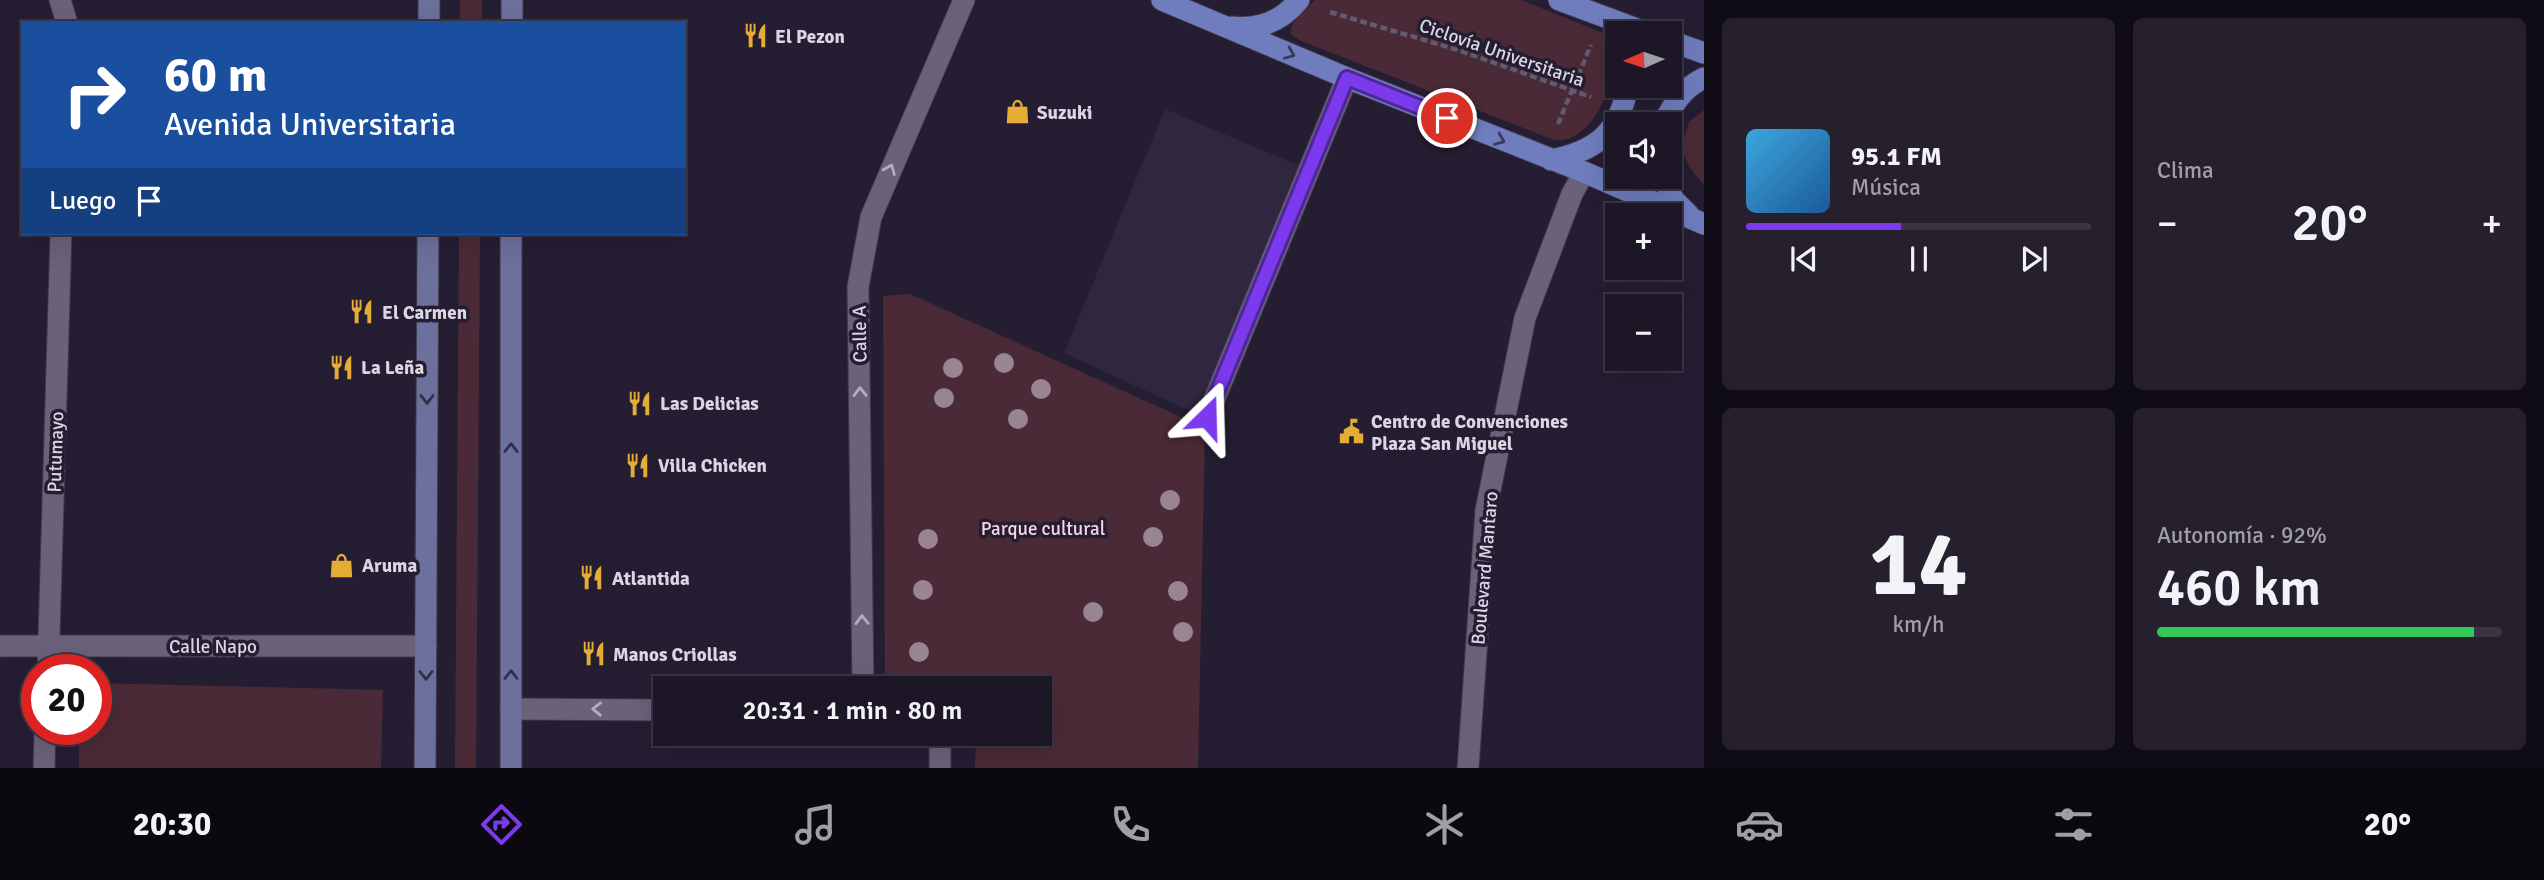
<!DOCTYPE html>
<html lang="es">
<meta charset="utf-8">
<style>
:root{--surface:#1c1626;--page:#251f2e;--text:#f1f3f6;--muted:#a09fa7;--line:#3a3543;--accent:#7c3aed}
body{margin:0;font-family:Signika,sans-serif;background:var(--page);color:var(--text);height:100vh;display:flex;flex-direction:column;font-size:26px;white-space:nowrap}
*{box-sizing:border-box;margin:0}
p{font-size:23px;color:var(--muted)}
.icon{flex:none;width:38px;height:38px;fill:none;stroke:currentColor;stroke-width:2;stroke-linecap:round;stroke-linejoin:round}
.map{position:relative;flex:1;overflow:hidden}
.drawer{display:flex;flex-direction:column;gap:18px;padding:18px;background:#0f0c15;width:840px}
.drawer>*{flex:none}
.hud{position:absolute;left:21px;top:21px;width:665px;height:214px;border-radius:0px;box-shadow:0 7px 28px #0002,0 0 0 2px var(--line);background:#1a4fa0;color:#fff;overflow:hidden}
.needle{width:46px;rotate:267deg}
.tools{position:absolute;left:1605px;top:21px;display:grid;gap:14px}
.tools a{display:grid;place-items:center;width:77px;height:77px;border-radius:0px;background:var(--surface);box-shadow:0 7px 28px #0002,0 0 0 2px var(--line);font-size:35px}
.speed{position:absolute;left:21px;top:654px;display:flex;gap:14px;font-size:35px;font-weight:700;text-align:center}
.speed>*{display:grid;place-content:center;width:91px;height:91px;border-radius:50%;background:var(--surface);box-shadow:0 7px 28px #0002,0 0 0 2px var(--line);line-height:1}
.speed .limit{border:10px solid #d22;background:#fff;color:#111}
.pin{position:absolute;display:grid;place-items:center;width:60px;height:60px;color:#fff;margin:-30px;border:4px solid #fff;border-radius:50%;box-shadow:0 2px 7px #0007}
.me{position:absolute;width:77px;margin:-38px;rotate:22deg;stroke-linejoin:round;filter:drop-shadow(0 0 5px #0008)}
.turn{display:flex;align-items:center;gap:24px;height:147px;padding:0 28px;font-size:32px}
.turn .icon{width:91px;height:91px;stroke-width:2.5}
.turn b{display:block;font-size:49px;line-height:60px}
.then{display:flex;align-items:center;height:66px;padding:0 28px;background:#0003;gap:14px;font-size:26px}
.big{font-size:52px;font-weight:600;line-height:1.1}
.drawer .card{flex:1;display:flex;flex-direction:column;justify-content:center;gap:10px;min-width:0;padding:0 24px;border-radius:10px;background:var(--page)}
.drawer .dial{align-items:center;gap:0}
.dial b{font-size:91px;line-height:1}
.song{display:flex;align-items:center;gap:21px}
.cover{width:84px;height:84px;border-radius:10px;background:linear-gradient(135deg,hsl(200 70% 55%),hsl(210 70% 35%))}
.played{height:7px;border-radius:4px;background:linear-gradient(90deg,var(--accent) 45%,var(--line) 45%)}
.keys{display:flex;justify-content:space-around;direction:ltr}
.heat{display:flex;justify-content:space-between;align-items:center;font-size:38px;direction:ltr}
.charge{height:10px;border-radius:5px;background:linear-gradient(90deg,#34c759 92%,var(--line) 0)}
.drawer .tiles{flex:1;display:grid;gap:18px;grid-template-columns:repeat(2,1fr)}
.trip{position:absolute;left:653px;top:676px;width:399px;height:70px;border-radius:0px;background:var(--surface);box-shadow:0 7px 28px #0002,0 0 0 2px var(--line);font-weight:600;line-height:70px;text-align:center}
.menu{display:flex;height:112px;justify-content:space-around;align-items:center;background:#0b090f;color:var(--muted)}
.menu .icon{width:49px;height:49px}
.menu .on{color:var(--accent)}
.menu b{font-size:32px;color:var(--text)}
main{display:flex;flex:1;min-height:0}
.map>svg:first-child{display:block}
.built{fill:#2f2740}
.green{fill:#4a2a36}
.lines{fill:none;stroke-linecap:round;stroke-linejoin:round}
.lane-casing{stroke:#3f394a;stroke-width:23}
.street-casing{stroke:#3f394a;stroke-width:23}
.secondary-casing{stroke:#3f394a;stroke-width:23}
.primary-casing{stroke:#3f394a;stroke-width:23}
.path{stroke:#615b6e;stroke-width:4.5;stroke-dasharray:7 3.5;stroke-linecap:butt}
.lane{stroke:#69627a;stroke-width:21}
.street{stroke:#69627a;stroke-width:21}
.secondary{stroke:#6c709c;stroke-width:21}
.primary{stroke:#6f7dbe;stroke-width:21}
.tree{fill:#988493}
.oneway{stroke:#3b3a5d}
.oneway2{stroke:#b2adbf}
.oneway3{stroke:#332e48}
.route-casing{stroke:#51269a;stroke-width:18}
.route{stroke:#7c3aed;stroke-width:12}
.labels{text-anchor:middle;stroke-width:7;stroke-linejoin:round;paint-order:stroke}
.poi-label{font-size:19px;font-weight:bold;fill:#dad6e4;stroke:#251e33;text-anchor:start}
.street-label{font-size:19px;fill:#dad6e4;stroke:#251e33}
.park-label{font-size:19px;fill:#f6d7e1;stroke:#251e33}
</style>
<main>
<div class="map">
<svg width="1704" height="768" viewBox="0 0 1704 768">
<rect width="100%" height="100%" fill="#251e33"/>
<path class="built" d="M1165 109 1300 166 1196 414 1064 353Z"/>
<path class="green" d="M460 0H482V23H460Z
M1315 0H1521L1603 33C1609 43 1613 53 1612 65 1611 95 1589 144 1554 140L1299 40 1290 33 1293 23Z
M1704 110V185L1690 168 1681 149 1689 122Z
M459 233H480L476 768H455Z
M910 294 1205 428 1198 768H975L976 733H1040V688H885L883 296Z
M96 683 383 690 381 768H79V730H96Z"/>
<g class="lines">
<defs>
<path id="lane" d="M1207 417 1347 78"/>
<path id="street" d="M60 0 67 23
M0 646H426
M48 670 61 233
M863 688 858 287 871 217 964 0
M511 709 665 710
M940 733V768
M44 768 45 730
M1468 768 1486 510 1525 318 1572 194 1584 172"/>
<path id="secondary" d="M429 23V0
M512 23V0
M511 233V768
M425 768 428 233"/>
<path id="primary" d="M1162 0 1347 78 1584 172 1704 224
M1559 0 1648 33
M1232 27C1259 30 1282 21 1299 0
M1670 41 1704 53
M1663 124C1673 104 1683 88 1704 78
M1551 160C1597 151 1619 132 1628 86
M1662 177 1674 200 1689 215"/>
</defs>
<use href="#lane" class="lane-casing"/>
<use href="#street" class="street-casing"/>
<use href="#secondary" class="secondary-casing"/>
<use href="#primary" class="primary-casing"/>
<path class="path" d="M1330 12 1461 51 1591 97
M1558 124 1591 45"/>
<use href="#lane" class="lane"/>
<use href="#street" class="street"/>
<use href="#secondary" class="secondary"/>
<use href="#primary" class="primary"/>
</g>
<g class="tree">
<circle cx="1004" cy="363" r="10"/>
<circle cx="953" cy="368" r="10"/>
<circle cx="1041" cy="389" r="10"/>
<circle cx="944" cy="398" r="10"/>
<circle cx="1018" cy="419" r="10"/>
<circle cx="1170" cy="500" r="10"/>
<circle cx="1153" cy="537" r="10"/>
<circle cx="928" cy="539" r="10"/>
<circle cx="923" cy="590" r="10"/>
<circle cx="1178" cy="591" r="10"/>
<circle cx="1093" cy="612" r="10"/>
<circle cx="1183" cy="632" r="10"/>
<circle cx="919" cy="652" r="10"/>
</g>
<defs><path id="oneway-chevron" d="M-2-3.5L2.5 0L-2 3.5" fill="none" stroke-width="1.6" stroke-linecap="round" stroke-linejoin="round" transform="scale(1.75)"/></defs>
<g class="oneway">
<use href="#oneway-chevron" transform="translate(1290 54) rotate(23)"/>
<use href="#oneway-chevron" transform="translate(1500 140) rotate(22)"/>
</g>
<g class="oneway2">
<use href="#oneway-chevron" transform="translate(890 169) rotate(-68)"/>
<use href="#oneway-chevron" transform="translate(860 392) rotate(-91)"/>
<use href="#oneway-chevron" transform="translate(862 620) rotate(-91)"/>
<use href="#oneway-chevron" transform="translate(597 709) rotate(-179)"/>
</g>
<g class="oneway3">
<use href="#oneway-chevron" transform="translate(427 399) rotate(90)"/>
<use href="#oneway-chevron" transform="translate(511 448) rotate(-90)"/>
<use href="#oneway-chevron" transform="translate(426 675) rotate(90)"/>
<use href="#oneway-chevron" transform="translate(511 675) rotate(-90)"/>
</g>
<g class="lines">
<defs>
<path id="route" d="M1207 417 1347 78 1447 118"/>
</defs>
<use href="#route" class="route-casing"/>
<use href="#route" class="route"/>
</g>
<defs>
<symbol id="restaurant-bare" viewBox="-9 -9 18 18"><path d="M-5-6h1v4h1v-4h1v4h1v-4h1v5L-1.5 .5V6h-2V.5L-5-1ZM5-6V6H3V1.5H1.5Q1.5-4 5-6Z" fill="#e5ad36" stroke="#251e33" stroke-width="2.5" paint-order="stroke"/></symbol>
<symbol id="shop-bare" viewBox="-9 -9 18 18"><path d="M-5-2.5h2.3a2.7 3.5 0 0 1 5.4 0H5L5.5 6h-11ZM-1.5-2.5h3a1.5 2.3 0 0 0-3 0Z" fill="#e5ad36" stroke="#251e33" stroke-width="2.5" paint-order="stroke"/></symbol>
<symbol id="civic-bare" viewBox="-9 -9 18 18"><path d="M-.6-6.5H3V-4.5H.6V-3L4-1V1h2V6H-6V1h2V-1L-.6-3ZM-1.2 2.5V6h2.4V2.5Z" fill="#e5ad36" stroke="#251e33" stroke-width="2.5" paint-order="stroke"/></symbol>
</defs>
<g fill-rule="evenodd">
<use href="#restaurant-bare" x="738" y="18" width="35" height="35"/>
<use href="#shop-bare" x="1000" y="94" width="35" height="35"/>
<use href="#restaurant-bare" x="344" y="294" width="35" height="35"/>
<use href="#restaurant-bare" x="324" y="350" width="35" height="35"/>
<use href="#restaurant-bare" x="622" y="386" width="35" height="35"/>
<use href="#civic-bare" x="1334" y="414" width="35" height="35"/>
<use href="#restaurant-bare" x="620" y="448" width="35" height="35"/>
<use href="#shop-bare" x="324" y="548" width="35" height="35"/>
<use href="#restaurant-bare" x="574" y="560" width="35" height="35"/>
<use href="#restaurant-bare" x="576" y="636" width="35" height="35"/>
</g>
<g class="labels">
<g class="poi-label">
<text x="775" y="43">El Pezon</text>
<text x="1037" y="119">Suzuki</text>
<text x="382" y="319">El Carmen</text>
<text x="361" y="374">La Leña</text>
<text x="660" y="410">Las Delicias</text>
<text x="1371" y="428">Centro de Convenciones<tspan x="1371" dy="22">Plaza San Miguel</tspan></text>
<text x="658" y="472">Villa Chicken</text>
<text x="362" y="572">Aruma</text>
<text x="612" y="585">Atlantida</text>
<text x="613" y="661">Manos Criollas</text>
</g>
<g class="street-label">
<text transform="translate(1502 52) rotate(19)" y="7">Ciclovía Universitaria</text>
<text transform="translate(859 334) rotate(-91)" y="7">Calle A</text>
<text transform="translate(55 452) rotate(-88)" y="7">Putumayo</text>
<text transform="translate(1484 568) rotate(-85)" y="7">Boulevard Mantaro</text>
<text x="213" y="653">Calle Napo</text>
</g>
<g class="park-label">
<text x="1043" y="535">Parque cultural</text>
</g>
</g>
</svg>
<div class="tools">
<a><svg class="needle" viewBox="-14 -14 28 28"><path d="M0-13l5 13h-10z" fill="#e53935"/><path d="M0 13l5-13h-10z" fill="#a09fa7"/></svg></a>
<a><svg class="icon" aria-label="sound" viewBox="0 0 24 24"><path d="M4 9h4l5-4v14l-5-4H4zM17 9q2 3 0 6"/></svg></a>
<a>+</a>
<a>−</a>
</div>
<div class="speed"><div class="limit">20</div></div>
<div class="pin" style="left:1447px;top:118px;background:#d93025"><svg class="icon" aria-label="arrive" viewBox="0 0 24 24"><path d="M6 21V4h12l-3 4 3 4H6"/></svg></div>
<svg class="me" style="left:1207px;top:417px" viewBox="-20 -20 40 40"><path d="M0-17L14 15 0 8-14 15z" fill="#7c3aed" stroke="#fff" stroke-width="4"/></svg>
<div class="trip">20:31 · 1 min · 80 m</div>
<div class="hud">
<div class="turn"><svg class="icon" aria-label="right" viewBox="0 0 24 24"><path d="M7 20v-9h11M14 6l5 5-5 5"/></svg><div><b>60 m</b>Avenida Universitaria</div></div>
<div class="then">Luego<svg class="icon" aria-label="arrive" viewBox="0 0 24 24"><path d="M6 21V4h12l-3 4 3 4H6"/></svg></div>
</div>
</div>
<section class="drawer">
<div class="tiles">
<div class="card">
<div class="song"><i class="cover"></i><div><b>95.1 FM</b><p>Música</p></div></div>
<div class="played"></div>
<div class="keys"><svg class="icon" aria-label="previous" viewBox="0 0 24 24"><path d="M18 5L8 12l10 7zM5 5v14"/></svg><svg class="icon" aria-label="pause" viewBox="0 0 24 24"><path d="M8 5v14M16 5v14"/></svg><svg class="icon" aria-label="next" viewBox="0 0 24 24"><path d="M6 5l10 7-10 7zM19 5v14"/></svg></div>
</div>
<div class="card"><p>Clima</p>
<div class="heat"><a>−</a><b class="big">20°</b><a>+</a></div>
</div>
<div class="card dial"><b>14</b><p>km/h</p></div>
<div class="card"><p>Autonomía · 92%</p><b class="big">460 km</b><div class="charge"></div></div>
</div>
</section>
</main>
<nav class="menu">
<b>20:30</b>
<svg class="icon on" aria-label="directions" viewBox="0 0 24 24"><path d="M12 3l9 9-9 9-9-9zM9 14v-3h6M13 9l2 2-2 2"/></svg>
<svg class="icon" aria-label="music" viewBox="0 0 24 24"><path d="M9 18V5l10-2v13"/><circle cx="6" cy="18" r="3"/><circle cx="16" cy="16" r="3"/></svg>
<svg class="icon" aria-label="phone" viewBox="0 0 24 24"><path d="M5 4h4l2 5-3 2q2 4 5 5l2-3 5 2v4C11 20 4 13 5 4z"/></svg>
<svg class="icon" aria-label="climate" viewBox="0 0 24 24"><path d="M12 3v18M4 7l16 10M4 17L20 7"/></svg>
<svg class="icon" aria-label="car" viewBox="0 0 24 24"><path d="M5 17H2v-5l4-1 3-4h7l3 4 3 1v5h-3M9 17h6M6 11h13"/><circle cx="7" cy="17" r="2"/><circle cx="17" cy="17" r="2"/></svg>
<svg class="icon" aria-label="filters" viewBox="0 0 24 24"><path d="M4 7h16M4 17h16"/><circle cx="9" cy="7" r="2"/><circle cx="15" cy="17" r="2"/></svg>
<b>20°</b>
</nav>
